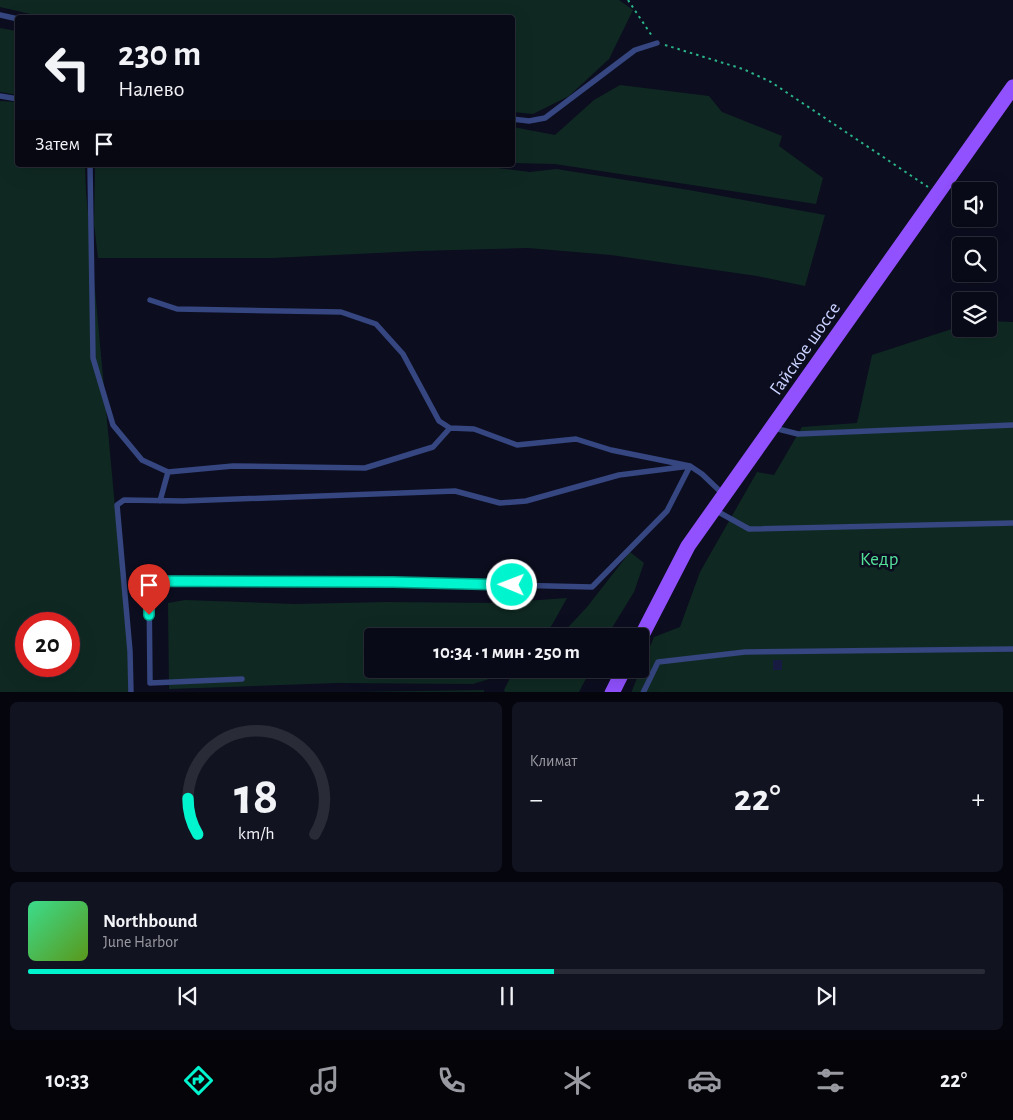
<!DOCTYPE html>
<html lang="ru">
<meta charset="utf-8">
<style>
:root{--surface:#090a17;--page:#121320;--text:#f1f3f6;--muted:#999aa1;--line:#292b36;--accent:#00f5cf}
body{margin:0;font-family:"Alegreya Sans",sans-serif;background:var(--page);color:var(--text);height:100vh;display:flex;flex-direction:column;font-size:19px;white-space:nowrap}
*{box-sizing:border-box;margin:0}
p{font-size:16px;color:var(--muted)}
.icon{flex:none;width:28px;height:28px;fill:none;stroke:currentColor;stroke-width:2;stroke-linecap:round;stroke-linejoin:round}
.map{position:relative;height:692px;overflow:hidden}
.panel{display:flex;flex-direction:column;gap:10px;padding:10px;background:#05060d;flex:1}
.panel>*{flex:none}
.banner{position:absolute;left:15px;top:15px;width:500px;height:152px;border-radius:5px;box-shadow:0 5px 20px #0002,0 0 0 1px var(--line);background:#090a17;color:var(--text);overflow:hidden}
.fabs{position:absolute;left:952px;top:182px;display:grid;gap:10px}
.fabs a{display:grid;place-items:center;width:45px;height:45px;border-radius:5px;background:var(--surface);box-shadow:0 5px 20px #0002,0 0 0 1px var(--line);font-size:25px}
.speed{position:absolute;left:15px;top:612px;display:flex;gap:10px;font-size:25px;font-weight:700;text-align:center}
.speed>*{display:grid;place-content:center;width:65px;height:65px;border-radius:50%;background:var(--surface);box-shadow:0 5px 20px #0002,0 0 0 1px var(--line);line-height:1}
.speed .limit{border:8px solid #d22;background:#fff;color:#111}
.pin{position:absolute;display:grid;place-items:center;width:42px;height:42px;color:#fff;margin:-51px -21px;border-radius:50% 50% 50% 0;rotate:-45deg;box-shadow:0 0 5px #0007}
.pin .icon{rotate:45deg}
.me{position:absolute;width:55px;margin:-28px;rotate:271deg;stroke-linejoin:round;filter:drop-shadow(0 0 4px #0008)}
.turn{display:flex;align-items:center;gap:18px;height:105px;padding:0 20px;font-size:22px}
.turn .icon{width:65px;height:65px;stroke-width:2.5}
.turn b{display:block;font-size:35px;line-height:42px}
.then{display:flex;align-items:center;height:48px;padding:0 20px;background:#0003;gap:10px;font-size:19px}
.big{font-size:38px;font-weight:700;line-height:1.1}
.panel .card{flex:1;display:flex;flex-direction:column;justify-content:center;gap:8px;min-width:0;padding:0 18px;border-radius:8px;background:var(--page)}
.panel .dial{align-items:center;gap:0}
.dial svg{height:130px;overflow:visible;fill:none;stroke:var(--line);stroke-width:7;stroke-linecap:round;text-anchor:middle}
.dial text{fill:var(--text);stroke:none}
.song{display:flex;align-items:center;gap:15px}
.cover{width:60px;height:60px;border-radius:8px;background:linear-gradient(135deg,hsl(150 70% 55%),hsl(90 70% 35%))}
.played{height:5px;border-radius:2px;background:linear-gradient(90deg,var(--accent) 55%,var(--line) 55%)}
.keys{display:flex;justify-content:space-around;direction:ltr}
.heat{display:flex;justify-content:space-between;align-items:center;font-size:28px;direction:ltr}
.panel .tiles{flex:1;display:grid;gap:10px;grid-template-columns:1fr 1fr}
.card:last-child{grid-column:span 2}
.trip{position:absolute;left:364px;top:628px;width:285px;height:50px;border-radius:5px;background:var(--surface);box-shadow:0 5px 20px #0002,0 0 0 1px var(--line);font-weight:700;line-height:50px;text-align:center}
.menu{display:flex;height:80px;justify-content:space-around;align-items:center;background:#040409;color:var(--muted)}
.menu .icon{width:35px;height:35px}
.menu .on{color:var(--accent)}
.menu b{font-size:22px;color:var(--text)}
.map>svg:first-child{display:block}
.green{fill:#0f2922;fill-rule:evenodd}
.building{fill:#171a41}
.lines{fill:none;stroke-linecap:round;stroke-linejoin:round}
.path{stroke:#2ab388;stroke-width:2;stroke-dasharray:2.5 4;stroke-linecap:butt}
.service{stroke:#354680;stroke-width:5.5}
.primary{stroke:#9151ff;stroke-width:15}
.route-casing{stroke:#009f87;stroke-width:12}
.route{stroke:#00f5cf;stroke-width:9}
.labels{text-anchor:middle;stroke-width:5;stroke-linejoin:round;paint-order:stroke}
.street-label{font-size:19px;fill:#cad2ff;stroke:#0c0d1f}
.park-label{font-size:19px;fill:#54e19a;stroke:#0c0d1f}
</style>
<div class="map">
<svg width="1013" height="693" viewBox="0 0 1013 693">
<rect width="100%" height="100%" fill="#0c0d1f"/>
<path class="green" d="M0 0H619L633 10 609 59 569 96 533 114 513 112 512 18H48L0 7Z
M0 28 17 31V95L0 92Z
M620 85 709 96 722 112 782 136 779 146 823 178 816 204 555 164 513 163V127L555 135 594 100Z
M0 101 17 102 18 165H85L86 192 132 692H0ZM26 624H69V666H26Z
M95 165H473L530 172 556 169 689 190 825 215 805 286 757 276 611 255 528 248 419 251 272 258H98L94 224Z
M989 321 1013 322V692L631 693 654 637 680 627 700 572 757 472 774 475 802 427 857 423 872 355 961 326V329H989Z
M630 552 644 563 634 592 607 636H560L587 607Z
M567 598 552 625 543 636H372V669H508L499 676 473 684 337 683 169 689 168 603 185 600 294 604 387 602 497 603Z
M517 669H591L579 692H505L504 690 513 672Z
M484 690V693L348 692Z"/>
<path class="building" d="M773 660H782V670H773Z"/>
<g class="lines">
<path class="path" d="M628 0 652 36
M665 45 743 69 771 82 928 187"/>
<path class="service" d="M0 15 18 19
M0 96 18 99
M512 119 529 121 545 118 635 50 657 43
M90 165 93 358 113 425 142 460 168 472
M150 300 177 309 341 312 376 324 403 354 439 421 450 428
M774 428 798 434 1013 425
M160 501 168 472 233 466 365 468 433 447 450 428 474 429 517 445 576 439 611 450 690 466 667 511 592 587 393 582 149 581 150 683 242 679
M715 510 749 529 1013 523
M131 693 130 651 117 505 124 500 183 501 455 491 500 503 526 501 619 475 690 466 702 474 724 495
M643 693 658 662 745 652 1013 649"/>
<path class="primary" d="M640 639 688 546 1013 87
M612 693 624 669"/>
</g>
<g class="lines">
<defs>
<path id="route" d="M149 615V581L393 582 512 585"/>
</defs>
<use href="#route" class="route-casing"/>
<use href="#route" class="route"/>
</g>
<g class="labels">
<g class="street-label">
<text transform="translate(804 348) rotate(-55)" y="7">Гайское шоссе</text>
</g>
<g class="park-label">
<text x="879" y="565">Кедр</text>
</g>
</g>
</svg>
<div class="fabs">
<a><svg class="icon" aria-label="sound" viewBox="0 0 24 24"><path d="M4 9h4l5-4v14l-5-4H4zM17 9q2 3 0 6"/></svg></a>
<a><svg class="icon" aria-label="search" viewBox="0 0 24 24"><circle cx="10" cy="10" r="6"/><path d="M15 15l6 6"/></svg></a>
<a><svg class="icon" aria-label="layers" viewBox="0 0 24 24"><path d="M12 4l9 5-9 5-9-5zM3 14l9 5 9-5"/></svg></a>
</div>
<div class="speed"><div class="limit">20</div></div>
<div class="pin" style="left:149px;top:615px;background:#d93025"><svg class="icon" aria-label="arrive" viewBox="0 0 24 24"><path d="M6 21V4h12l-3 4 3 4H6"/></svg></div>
<svg class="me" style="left:512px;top:585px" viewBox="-20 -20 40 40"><circle r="17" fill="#00f5cf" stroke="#fff" stroke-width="3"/><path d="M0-11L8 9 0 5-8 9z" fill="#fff"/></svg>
<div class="trip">10:34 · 1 мин · 250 m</div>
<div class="banner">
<div class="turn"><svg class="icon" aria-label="left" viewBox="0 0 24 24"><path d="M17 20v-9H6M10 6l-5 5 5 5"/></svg><div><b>230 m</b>Налево</div></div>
<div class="then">Затем<svg class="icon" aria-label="arrive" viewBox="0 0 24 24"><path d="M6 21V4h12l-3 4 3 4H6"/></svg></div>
</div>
</div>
<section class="panel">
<div class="tiles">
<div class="card dial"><svg viewBox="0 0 100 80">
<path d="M14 69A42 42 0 1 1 86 69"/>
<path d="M14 69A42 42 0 0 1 8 47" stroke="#00f5cf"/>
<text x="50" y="56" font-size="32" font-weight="700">18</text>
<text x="50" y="72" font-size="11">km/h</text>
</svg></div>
<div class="card"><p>Климат</p>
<div class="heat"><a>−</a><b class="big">22°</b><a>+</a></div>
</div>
<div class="card">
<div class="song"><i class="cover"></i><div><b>Northbound</b><p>June Harbor</p></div></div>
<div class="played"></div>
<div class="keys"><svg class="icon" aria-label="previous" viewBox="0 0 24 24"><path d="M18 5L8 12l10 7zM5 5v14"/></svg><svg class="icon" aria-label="pause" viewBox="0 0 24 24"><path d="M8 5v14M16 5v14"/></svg><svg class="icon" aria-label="next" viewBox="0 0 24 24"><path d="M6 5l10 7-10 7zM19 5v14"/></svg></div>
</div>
</div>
</section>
<nav class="menu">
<b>10:33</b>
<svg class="icon on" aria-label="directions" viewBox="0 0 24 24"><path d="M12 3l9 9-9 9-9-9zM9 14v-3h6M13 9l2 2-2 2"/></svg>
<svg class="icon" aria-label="music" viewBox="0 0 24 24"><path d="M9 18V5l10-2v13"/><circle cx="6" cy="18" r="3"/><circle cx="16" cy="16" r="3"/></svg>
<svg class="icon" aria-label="phone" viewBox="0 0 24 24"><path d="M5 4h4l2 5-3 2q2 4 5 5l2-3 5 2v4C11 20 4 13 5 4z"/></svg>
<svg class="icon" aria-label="climate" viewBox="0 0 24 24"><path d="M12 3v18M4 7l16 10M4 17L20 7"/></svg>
<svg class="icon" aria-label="car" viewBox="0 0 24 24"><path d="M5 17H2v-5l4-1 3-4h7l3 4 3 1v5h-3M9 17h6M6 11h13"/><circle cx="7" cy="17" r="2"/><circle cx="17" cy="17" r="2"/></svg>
<svg class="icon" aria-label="filters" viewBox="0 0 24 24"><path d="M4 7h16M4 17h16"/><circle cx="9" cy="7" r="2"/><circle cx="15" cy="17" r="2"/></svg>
<b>22°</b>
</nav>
